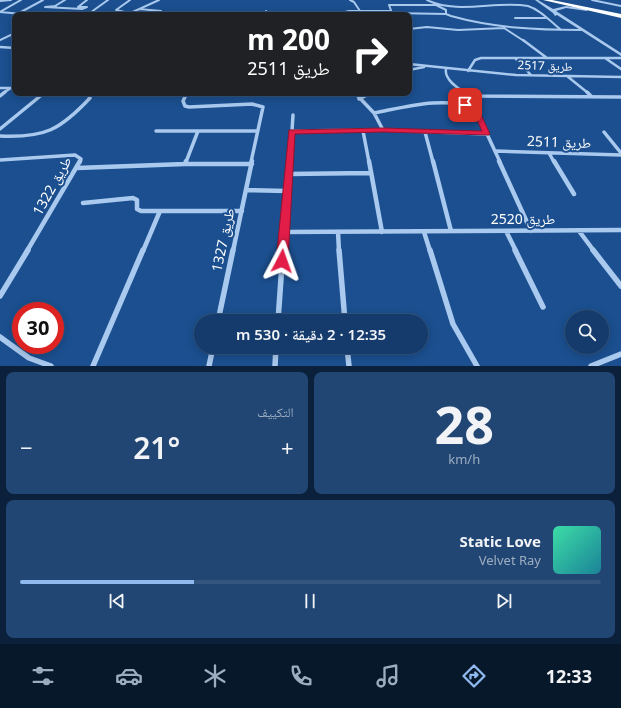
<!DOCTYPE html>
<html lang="ar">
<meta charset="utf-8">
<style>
:root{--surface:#143b6b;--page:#214673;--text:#f1f3f6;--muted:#9dadc1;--line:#33557e;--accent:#90b9f0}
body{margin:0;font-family:"Noto Sans","Noto Naskh Arabic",sans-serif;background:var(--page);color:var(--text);direction:rtl;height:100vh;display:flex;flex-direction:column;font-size:15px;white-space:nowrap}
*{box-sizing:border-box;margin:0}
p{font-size:13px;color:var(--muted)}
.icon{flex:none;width:22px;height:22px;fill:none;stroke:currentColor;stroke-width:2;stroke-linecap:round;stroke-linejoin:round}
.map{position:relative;height:366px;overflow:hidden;direction:ltr}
.panel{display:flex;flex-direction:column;gap:6px;padding:6px;background:#0b203b;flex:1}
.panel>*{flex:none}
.guide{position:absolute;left:12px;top:12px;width:400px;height:84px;border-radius:8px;box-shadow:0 2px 10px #0003,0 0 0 1px var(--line);direction:rtl;background:#202124;color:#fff;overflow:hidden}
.tools{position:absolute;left:565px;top:310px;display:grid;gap:8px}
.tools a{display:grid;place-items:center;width:44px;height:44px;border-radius:50%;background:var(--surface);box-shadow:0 2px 10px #0003,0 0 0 1px var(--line);font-size:20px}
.speed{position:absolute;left:12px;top:302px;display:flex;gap:8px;font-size:20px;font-weight:700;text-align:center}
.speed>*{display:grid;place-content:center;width:52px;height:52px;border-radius:50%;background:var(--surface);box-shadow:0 2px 10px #0003,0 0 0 1px var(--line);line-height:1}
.speed .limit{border:6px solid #d22;background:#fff;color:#111}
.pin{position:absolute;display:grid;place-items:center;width:34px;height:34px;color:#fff;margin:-17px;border-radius:8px;box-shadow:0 2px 6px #0006}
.me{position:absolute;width:44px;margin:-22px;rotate:4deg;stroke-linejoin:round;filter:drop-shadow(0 0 3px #0008)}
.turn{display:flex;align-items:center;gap:14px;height:84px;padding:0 16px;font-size:18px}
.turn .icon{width:52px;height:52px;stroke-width:2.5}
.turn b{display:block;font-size:28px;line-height:34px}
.big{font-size:30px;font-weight:600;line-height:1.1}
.panel .card{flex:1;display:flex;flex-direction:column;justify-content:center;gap:6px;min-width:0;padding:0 14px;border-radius:8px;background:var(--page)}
.panel .dial{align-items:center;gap:0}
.dial b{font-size:52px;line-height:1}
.song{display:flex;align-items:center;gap:12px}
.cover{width:48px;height:48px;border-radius:6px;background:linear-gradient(135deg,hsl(160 70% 55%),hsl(190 70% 35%))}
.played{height:4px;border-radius:2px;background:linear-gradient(90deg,var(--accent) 30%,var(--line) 30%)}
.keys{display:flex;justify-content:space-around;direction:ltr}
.heat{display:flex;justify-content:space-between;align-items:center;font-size:22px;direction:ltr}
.panel .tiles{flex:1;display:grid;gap:6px;grid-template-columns:1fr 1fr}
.card:last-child{grid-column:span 2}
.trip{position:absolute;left:194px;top:314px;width:234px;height:40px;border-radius:20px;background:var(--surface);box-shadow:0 2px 10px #0003,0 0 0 1px var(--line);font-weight:600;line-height:40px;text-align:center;direction:rtl}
.menu{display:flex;height:64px;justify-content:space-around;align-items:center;background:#08182b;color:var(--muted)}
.menu .icon{width:28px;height:28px}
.menu .selected{color:var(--accent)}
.menu b{font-size:18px;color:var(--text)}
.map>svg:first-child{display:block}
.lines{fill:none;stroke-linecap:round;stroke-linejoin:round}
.minor-far4{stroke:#a9c9ee;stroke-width:2}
.minor-far3{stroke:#a9c9ee;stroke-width:2.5}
.minor-far2{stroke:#a9c9ee;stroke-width:3.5}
.minor-far1{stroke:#a9c9ee;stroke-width:4.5}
.minor{stroke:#a9c9ee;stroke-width:5.5}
.tertiary{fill:#a9c9ee;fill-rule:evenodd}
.motorway{fill:#fff;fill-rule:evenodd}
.route{fill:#e11d48;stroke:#92132f}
.labels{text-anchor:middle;stroke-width:4;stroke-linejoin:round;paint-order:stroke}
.far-street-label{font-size:12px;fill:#fff;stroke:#1b4f8f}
.street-label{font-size:14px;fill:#fff;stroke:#1b4f8f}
</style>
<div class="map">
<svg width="621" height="366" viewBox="0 0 621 366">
<rect width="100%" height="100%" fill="#1b4f8f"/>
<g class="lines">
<path class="minor-far4" d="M350 0 354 2 360 11
M427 0C458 15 497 0 528 6 541 10 551 22 561 30
M592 0 621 6
M0 1 11 0
M55 6 65 0
M56 6 45 7 82 9 87 7H78
M78 7 87 0
M139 9 161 11 154 15
M266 11V15
M0 12 33 15
M0 12 21 0
M19 13 43 0
M129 13 116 10 130 0
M392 13 389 5H436L446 10V14L451 16C494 28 537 30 581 30
M87 15 108 0
M126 15 159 0
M344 15 345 12 349 11H391
M374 15 392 13 446 14
M515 18H545
M409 29 427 27 458 30 504 28 524 41
M0 40 15 33"/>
<path class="minor-far3" d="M523 40 547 58
M0 47 15 48
M515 58 531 75
M605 58 621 69
M409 64 516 75 621 77
M446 69C444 79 458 89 466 93
M409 70 424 67
M468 71 475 60 481 58H621
M567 76 588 93
M0 88H15
M3 93 11 88
M78 93H80"/>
<path class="minor-far2" d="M464 92 471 96 621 97
M587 92 592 97
M187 93 183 101 185 106 189 107 252 104 263 107 251 162
M355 93 374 113 383 130
M0 96 5 92
M359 99 371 93
M374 113C406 107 444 96 475 108L500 162
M0 129 44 93
M156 131H258
M292 131 383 130 487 134
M363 131 369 162
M425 132 433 162
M604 132 621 153
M0 136C45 138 60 130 90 98V96L78 93
M496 151 621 155
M549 153 554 162
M0 160 75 155 81 159 80 162
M186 162 198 131
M290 162 293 115"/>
<path class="minor-far1" d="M369 161 382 232
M433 161 451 231
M499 161 531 231
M554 161 574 194
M185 164 186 161
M77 168 185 164H252
M288 174 371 173
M246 190 287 191
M83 203 133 198 137 200V209L141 211H242
M506 231 516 251
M579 231 594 251
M284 232 621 230
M338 232 339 251
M424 232 430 251
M27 251 80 161
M143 251 160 211
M233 251 252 161
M283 251 290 161"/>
<path class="minor" d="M339 250 345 321
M430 250 453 324 477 366
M515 250 543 307
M593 250 621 286
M0 296 28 250
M218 321 233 250
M278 321 283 250
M0 337 29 358 51 366
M347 347 349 366
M93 366 143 250
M209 366 213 347
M275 366 276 347
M591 366 621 354"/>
<path class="tertiary" d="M535 0H538L553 9 566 6 588 9 587 11 566 8 556 11 621 53V56L557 15 555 16 553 13Z"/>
<path class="motorway" d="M543 0H552L621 14V18Z"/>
</g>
<path class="route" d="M462 103 477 106 490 134 489 135 383 132 295 134 288 261 286 265 282 266 278 265 276 261 289 130 383 128 482 131 472 109 462 106Z"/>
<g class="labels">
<g class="far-street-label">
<text transform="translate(545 66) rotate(2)" y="4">طريق 2517</text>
</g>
<g class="street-label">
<text transform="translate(559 142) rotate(2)" y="5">طريق 2511</text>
<text transform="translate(52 186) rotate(-61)" y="5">طريق 1322</text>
<text x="523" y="224">طريق 2520</text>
<text transform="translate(223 240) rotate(-78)" y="5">طريق 1327</text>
</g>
</g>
</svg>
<div class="tools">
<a><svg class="icon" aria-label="search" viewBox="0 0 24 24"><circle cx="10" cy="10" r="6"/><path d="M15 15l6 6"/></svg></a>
</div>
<div class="speed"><div class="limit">30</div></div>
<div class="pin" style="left:465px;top:105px;background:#d93025"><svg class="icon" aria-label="arrive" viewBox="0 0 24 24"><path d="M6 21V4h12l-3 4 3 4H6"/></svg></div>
<svg class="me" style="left:282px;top:261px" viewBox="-20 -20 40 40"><path d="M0-17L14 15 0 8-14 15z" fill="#e11d48" stroke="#fff" stroke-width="4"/></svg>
<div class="trip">12:35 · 2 دقيقة · 530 m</div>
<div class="guide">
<div class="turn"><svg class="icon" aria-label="right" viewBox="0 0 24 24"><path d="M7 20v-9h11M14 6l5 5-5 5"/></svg><div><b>200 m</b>طريق 2511</div></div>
</div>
</div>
<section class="panel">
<div class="tiles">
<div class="card dial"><b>28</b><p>km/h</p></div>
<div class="card"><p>التكييف</p>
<div class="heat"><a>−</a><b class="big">21°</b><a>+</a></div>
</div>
<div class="card">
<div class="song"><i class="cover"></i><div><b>Static Love</b><p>Velvet Ray</p></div></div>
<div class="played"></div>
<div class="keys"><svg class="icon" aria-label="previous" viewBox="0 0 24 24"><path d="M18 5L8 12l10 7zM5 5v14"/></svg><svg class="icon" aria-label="pause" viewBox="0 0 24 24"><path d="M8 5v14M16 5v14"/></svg><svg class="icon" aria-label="next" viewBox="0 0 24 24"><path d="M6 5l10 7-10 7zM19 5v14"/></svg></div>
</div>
</div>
</section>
<nav class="menu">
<b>12:33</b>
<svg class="icon selected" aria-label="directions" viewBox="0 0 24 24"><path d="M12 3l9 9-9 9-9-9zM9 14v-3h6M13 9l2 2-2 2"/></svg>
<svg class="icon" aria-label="music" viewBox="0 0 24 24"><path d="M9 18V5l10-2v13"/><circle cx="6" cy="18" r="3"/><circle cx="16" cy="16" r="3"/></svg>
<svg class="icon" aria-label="phone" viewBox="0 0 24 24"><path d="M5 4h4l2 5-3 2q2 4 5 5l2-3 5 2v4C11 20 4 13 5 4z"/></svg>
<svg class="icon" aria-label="climate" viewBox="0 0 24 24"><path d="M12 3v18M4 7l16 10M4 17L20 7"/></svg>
<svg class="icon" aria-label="car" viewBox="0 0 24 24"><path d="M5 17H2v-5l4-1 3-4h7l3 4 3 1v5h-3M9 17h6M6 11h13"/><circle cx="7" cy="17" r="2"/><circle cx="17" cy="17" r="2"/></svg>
<svg class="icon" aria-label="filters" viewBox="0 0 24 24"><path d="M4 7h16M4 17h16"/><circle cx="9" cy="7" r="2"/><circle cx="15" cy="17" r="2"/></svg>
</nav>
